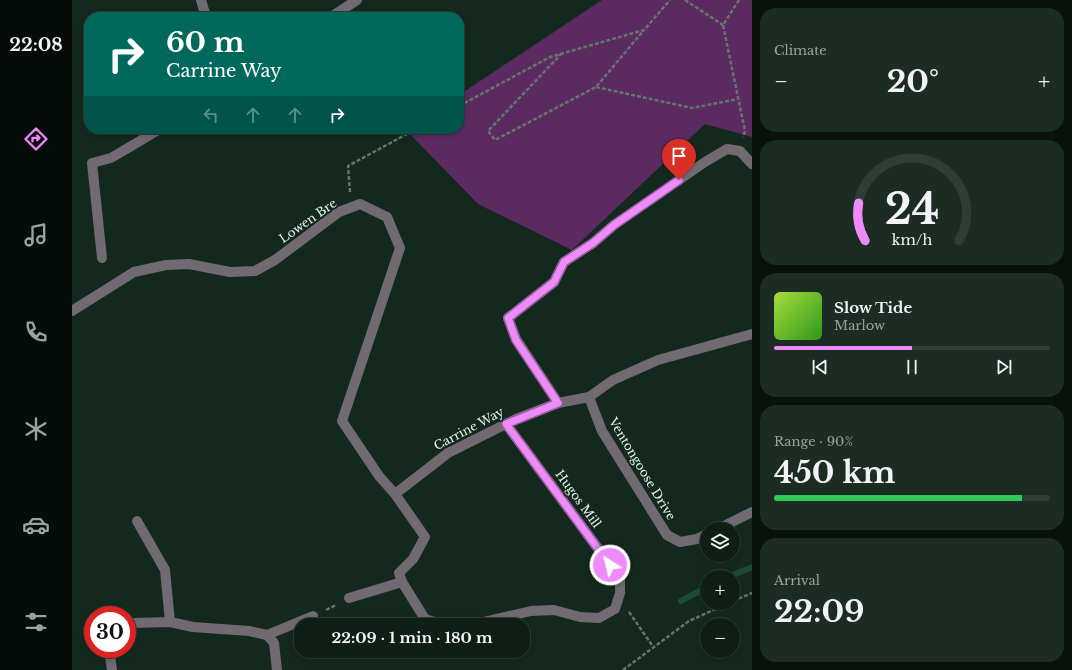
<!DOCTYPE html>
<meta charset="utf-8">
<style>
:root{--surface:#0f1f16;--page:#1d2c23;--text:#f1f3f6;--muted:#9ba2a1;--line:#2f3d35;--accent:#ed8cf9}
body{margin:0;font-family:"Libre Baskerville",serif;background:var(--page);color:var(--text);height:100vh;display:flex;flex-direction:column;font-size:15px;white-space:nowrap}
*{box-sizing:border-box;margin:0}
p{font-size:13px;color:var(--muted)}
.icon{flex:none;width:22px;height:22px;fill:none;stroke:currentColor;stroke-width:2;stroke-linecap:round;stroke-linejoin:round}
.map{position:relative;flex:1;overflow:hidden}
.sheet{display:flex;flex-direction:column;gap:8px;padding:8px;background:#08110c;width:320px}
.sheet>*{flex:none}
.banner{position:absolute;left:12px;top:12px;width:380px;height:122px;border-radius:16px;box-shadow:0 2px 6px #0003,0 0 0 1px var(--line);background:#00695c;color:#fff;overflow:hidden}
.controls{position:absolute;left:628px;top:522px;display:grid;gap:8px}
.controls a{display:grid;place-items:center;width:40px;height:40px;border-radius:50%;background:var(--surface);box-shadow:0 2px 6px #0003,0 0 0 1px var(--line);font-size:20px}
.speed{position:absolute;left:12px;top:606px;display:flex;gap:8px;font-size:20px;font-weight:700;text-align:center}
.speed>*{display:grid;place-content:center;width:52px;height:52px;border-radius:50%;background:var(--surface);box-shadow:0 2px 6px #0003,0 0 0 1px var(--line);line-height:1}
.speed .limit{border:6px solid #d22;background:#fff;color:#111}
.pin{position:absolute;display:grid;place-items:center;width:34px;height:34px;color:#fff;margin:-41px -17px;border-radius:50% 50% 50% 0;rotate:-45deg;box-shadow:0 0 4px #0007}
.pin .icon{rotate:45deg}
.me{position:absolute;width:44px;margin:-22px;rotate:324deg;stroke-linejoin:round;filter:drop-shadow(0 0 3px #0008)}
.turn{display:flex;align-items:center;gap:14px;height:84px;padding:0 16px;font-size:18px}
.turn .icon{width:52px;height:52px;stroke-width:2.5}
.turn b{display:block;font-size:28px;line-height:34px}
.lanes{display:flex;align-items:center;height:38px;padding:0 16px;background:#0003;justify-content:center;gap:20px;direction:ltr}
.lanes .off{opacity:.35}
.big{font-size:30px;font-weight:800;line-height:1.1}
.sheet .card{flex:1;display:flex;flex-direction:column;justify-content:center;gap:6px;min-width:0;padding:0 14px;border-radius:16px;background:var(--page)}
.sheet .dial{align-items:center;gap:0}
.dial svg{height:104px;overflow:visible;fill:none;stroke:var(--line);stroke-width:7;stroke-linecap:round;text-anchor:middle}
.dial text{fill:var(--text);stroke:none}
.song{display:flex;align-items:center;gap:12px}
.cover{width:48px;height:48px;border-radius:6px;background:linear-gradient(135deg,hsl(80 70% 55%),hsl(110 70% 35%))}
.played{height:4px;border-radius:2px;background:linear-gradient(90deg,var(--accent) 50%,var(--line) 50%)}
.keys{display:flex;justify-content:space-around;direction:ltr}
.heat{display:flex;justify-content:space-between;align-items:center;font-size:22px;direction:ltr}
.charge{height:6px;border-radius:3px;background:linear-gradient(90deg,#34c759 90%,var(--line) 0)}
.trip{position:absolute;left:222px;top:618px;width:236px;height:40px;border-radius:16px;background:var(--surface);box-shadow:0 2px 6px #0003,0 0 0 1px var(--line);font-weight:800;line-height:40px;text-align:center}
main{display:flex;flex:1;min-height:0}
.menu{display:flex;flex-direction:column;width:72px;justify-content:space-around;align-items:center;background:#060c09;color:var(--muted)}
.menu .icon{width:28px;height:28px}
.menu .active{color:var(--accent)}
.menu b{font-size:18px;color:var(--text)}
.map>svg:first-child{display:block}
.green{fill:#5b2a61}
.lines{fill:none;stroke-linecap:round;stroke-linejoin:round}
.stream{stroke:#1b4b34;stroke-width:6}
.path{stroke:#64766c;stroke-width:2.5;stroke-dasharray:4 2;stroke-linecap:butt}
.service{stroke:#716a72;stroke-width:10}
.minor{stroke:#716a72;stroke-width:10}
.route-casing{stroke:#9a5ba2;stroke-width:10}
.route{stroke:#ed8cf9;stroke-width:7}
.labels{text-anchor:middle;stroke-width:4;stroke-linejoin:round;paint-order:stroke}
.street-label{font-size:12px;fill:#e6f3eb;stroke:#14291e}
</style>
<main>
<nav class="menu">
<b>22:08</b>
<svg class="icon active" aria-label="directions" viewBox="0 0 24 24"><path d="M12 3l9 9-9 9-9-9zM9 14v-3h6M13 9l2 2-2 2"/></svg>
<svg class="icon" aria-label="music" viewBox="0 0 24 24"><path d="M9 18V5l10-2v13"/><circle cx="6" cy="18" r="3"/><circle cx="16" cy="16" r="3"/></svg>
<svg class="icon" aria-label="phone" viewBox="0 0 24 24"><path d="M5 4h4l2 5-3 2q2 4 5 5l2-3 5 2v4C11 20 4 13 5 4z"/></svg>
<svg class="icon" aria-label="climate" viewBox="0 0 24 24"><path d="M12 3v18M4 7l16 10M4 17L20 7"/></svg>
<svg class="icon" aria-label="car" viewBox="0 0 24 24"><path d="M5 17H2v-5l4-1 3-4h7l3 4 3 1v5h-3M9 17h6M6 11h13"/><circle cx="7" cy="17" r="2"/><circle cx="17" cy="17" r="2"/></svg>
<svg class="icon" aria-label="filters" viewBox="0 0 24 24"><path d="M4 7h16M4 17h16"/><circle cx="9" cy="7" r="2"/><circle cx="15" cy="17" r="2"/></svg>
</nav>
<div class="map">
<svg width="680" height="670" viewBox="0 0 680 670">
<rect width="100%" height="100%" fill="#14291e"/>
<path class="green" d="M530 0H680V137L633 124 500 250 406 204 334 130 335 129H387V95Z"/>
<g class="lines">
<path class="stream" d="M656 577 680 567
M609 601 635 587"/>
<path class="path" d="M613 0 651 25
M667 0 651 25 673 131 671 137
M490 53 416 131 423 140 524 87 572 30
M524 87 620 108 666 99
M387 106 478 57 572 30 598 0
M278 192 276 166 344 129
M661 601 680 593
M254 610 264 605
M557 612 582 648
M551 670 617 621 657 603"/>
<path class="service" d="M517 397 530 431 595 535 608 542 625 539 635 534
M646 529 680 512
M277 598 330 582"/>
<path class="minor" d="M129 0 134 17
M259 17 285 0
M30 258 20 163 39 158 88 129
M0 311 62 272 94 265 117 264 158 272 183 271 203 260 267 212 288 204 315 217 328 248 270 421 307 476 323 494
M486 403 444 339 436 318 482 282 492 262 521 243 542 225 633 162 655 149 668 151 680 164
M65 521 93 570 98 622
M372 625 353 619 330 582 327 573 341 559 353 537 323 494 376 453 444 419 486 403 517 397 541 380 586 360 680 334
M398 625 459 611 482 610 508 617 527 618 543 609 548 593V578L434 424
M55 627 61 623 98 622 121 627 177 631 195 635 202 643 205 670
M195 635 241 616
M40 649 38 656 40 670"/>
</g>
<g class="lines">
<defs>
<path id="route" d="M538 565 434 424 486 403 444 340 436 318 482 282 492 262 521 243 542 225 607 180"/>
</defs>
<use href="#route" class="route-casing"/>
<use href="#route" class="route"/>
</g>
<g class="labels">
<g class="street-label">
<text transform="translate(236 221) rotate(-35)" y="4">Lowen Bre</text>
<text transform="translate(397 429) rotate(-28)" y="4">Carrine Way</text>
<text transform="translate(570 469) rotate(59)" y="4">Ventongoose Drive</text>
<text transform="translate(506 499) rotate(54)" y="4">Hugos Mill</text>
</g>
</g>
</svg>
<div class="controls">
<a><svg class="icon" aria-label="layers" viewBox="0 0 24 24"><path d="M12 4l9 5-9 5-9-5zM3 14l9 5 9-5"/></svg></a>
<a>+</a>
<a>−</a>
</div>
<div class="speed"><div class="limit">30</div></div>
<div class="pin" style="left:607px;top:180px;background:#d93025"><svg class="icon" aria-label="arrive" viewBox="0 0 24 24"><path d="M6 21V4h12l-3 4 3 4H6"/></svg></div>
<svg class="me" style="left:538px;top:565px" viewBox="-20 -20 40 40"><circle r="17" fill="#ed8cf9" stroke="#fff" stroke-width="3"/><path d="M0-11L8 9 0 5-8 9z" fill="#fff"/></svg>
<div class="trip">22:09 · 1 min · 180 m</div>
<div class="banner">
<div class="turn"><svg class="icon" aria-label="right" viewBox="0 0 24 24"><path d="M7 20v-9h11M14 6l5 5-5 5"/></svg><div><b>60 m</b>Carrine Way</div></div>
<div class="lanes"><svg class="icon off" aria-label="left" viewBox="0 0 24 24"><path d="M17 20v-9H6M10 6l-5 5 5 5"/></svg><svg class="icon off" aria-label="ahead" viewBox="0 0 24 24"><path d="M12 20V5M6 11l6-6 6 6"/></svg><svg class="icon off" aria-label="ahead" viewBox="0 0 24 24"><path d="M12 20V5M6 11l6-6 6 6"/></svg><svg class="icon" aria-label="right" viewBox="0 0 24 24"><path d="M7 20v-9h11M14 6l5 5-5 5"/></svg></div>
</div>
</div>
<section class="sheet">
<div class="card"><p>Climate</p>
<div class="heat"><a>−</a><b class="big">20°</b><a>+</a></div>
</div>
<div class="card dial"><svg viewBox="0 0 100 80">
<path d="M14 69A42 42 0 1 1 86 69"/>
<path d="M14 69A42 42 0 0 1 9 40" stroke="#ed8cf9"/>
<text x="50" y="56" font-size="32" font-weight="700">24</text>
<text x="50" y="72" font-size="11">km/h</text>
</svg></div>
<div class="card">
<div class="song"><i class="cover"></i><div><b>Slow Tide</b><p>Marlow</p></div></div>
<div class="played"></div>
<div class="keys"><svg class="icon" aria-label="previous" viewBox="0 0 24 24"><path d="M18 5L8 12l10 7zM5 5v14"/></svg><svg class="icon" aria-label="pause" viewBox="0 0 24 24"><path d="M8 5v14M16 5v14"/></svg><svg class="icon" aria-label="next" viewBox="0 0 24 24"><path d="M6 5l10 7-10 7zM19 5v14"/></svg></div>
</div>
<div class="card"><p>Range · 90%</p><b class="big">450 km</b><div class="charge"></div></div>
<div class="card"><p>Arrival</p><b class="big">22:09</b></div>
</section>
</main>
